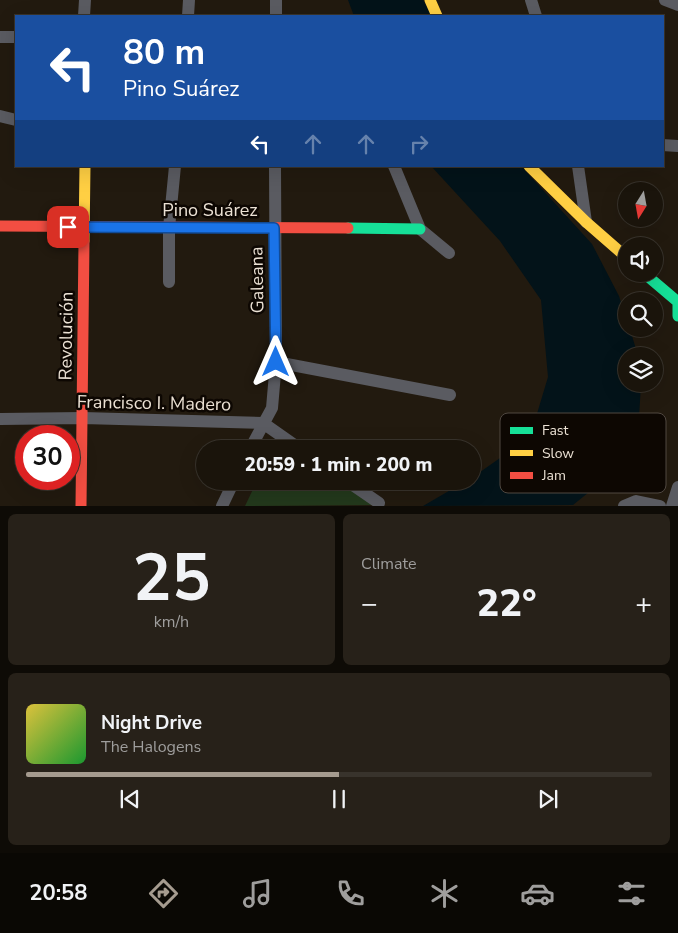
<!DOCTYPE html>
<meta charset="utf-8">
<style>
:root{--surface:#1a140b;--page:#272119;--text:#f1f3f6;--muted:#9f9e9d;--line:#38332c;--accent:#a59b8f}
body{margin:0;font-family:"Nunito Sans",sans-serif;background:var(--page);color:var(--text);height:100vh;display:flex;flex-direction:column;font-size:19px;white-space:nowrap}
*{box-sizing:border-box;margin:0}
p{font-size:16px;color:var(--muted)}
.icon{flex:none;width:28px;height:28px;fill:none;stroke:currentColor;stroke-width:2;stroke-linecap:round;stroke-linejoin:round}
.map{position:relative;height:506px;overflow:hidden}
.side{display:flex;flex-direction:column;gap:8px;padding:8px;background:#0e0b06;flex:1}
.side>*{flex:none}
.top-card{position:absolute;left:15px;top:15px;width:649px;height:152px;border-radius:0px;box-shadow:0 5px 20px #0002,0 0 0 1px var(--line);background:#1a4fa0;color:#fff;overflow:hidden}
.needle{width:32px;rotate:191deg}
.fabs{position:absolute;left:618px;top:182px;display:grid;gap:10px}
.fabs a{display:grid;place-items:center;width:45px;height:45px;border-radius:50%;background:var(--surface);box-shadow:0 5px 20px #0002,0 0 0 1px var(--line);font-size:25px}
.speed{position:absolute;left:15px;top:425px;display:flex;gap:10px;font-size:25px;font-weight:700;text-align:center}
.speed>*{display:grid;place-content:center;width:65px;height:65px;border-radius:50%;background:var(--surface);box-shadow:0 5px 20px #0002,0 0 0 1px var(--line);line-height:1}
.speed .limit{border:8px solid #d22;background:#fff;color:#111}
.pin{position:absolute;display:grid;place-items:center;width:42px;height:42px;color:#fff;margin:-21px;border-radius:10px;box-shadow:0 2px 8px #0006}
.me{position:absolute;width:55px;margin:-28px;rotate:0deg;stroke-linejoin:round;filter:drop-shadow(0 0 4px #0008)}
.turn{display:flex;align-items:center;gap:18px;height:105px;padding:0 25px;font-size:22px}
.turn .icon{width:65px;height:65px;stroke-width:2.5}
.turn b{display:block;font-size:35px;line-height:42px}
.lanes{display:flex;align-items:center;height:48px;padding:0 25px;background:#0003;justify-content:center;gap:25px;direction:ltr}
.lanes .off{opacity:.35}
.big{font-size:38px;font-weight:800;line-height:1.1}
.side .widget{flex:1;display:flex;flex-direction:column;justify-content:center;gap:8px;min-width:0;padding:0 18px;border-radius:8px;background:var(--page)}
.side .dial{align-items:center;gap:0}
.dial b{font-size:65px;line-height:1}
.song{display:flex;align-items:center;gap:15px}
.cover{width:60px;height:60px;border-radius:8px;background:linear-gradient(135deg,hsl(50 70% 55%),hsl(130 70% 35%))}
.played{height:5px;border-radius:2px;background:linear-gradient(90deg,var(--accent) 50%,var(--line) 50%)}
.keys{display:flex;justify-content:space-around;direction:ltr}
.heat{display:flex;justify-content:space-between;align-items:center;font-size:28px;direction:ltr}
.side .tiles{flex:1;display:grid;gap:8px;grid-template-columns:1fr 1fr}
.widget:last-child{grid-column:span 2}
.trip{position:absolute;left:196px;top:440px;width:285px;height:50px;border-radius:25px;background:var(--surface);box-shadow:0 5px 20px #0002,0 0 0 1px var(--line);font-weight:800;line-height:50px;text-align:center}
.tabs{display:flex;height:80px;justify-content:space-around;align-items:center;background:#0a0804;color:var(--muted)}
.tabs .icon{width:35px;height:35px}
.tabs .on{color:var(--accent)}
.tabs b{font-size:22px;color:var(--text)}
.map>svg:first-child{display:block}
.green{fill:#23391c}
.water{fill:#031319}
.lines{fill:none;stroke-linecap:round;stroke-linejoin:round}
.street{stroke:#5a5b61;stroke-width:12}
.fast{stroke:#16e098;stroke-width:11}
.slow{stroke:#ffcf43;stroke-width:11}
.jam{stroke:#f24e42;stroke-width:11}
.route-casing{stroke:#114b97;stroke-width:12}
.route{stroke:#1a73e8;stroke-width:9}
.labels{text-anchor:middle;stroke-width:5;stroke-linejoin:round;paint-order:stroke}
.street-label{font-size:18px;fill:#ebe1d4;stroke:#0d0702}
.key{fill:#0d0702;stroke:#504841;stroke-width:1}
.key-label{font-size:14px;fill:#ebe1d4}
</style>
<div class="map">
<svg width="678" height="506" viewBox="0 0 678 506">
<rect width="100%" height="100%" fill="#221a0f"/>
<path class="green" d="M257 481H340L375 505 245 506Z"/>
<path class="water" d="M348 0H423L432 16H354Z
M431 166H521L592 244 619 296 626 318V329H630L638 356H626V384H641L638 434 599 484 573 505 423 506 466 481H472L473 477 530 437 548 377 541 300 500 241Z"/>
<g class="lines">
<path class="street" d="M531 0 536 16
M665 0 678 5
M84 16 85 0
M188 16 189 0
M276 16V0
M0 37H16
M0 116 16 120
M662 145 678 146
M394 166 420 229 449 253
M578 166 586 222
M169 282V228L175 166
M276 362 450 395
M0 419 83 418 263 423 300 449
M250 449 272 408 276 362 275 166
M347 481 379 503
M222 506 234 481
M624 506 636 501 660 506
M672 506 678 487"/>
<path class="fast" d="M348 228 420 229
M645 274 678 302V316"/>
<path class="slow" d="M430 0 437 16
M529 166 586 222 626 257
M84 241 85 166"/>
<path class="jam" d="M0 226 348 228
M81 506 84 241"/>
</g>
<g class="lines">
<defs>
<path id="route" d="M68 227 274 228 276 362"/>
</defs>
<use href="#route" class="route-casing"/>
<use href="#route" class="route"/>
</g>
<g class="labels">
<g class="street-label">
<text x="210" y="216">Pino Suárez</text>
<text transform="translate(257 280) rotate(-91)" y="6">Galeana</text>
<text transform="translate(66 336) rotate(-89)" y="6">Revolución</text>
<text transform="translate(154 403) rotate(1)" y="6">Francisco I. Madero</text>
</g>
</g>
<rect x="500" y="413" width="166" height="80" rx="8" class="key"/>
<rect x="510" y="427" width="23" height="7" fill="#16e098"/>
<rect x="510" y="450" width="23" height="6" fill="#ffcf43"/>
<rect x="510" y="472" width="23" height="7" fill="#f24e42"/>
<g class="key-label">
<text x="542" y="435">Fast</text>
<text x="542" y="458">Slow</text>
<text x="542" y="480">Jam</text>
</g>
</svg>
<div class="fabs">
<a><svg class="needle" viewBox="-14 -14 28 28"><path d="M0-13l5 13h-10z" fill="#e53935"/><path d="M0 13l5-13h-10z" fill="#9f9e9d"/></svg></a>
<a><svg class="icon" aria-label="sound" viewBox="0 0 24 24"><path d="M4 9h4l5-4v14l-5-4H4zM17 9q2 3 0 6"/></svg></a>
<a><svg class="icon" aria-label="search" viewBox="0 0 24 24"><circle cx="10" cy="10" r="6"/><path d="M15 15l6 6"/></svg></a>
<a><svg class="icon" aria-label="layers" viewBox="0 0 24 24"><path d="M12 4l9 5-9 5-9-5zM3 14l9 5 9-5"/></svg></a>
</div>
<div class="speed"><div class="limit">30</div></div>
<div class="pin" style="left:68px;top:227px;background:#d93025"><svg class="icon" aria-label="arrive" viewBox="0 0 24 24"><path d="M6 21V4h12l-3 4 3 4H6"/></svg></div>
<svg class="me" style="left:276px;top:362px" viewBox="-20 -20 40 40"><path d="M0-17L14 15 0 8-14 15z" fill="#1a73e8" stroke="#fff" stroke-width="4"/></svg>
<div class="trip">20:59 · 1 min · 200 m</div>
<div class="top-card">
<div class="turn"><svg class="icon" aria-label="left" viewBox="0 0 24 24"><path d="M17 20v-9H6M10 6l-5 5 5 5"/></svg><div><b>80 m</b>Pino Suárez</div></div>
<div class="lanes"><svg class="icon" aria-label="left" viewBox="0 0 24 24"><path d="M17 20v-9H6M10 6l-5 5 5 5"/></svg><svg class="icon off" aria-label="ahead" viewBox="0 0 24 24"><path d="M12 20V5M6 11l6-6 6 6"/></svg><svg class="icon off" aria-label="ahead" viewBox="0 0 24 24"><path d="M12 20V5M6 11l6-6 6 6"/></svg><svg class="icon off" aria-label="right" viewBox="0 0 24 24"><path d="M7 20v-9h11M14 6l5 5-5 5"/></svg></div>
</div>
</div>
<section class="side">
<div class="tiles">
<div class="widget dial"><b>25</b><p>km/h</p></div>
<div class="widget"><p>Climate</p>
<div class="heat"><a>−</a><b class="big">22°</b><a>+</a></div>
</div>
<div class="widget">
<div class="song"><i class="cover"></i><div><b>Night Drive</b><p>The Halogens</p></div></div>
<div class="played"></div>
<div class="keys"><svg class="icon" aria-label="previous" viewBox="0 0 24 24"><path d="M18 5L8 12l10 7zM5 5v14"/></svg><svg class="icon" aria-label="pause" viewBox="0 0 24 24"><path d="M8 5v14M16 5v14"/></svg><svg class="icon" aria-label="next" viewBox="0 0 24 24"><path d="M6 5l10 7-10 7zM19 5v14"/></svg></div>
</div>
</div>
</section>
<nav class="tabs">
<b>20:58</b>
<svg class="icon on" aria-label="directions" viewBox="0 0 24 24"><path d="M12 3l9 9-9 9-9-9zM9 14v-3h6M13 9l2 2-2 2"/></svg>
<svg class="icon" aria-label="music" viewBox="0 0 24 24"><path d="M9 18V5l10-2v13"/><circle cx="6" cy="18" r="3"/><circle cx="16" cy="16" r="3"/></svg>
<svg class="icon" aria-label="phone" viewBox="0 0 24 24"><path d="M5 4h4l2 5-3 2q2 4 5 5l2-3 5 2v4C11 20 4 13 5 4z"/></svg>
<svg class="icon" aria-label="climate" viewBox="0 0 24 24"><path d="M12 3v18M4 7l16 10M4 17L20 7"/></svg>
<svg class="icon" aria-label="car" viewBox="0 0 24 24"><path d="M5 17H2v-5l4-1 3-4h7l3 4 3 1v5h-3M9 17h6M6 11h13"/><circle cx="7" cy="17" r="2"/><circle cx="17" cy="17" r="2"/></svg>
<svg class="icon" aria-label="filters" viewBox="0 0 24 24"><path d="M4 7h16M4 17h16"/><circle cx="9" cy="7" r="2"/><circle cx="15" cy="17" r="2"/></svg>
</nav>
